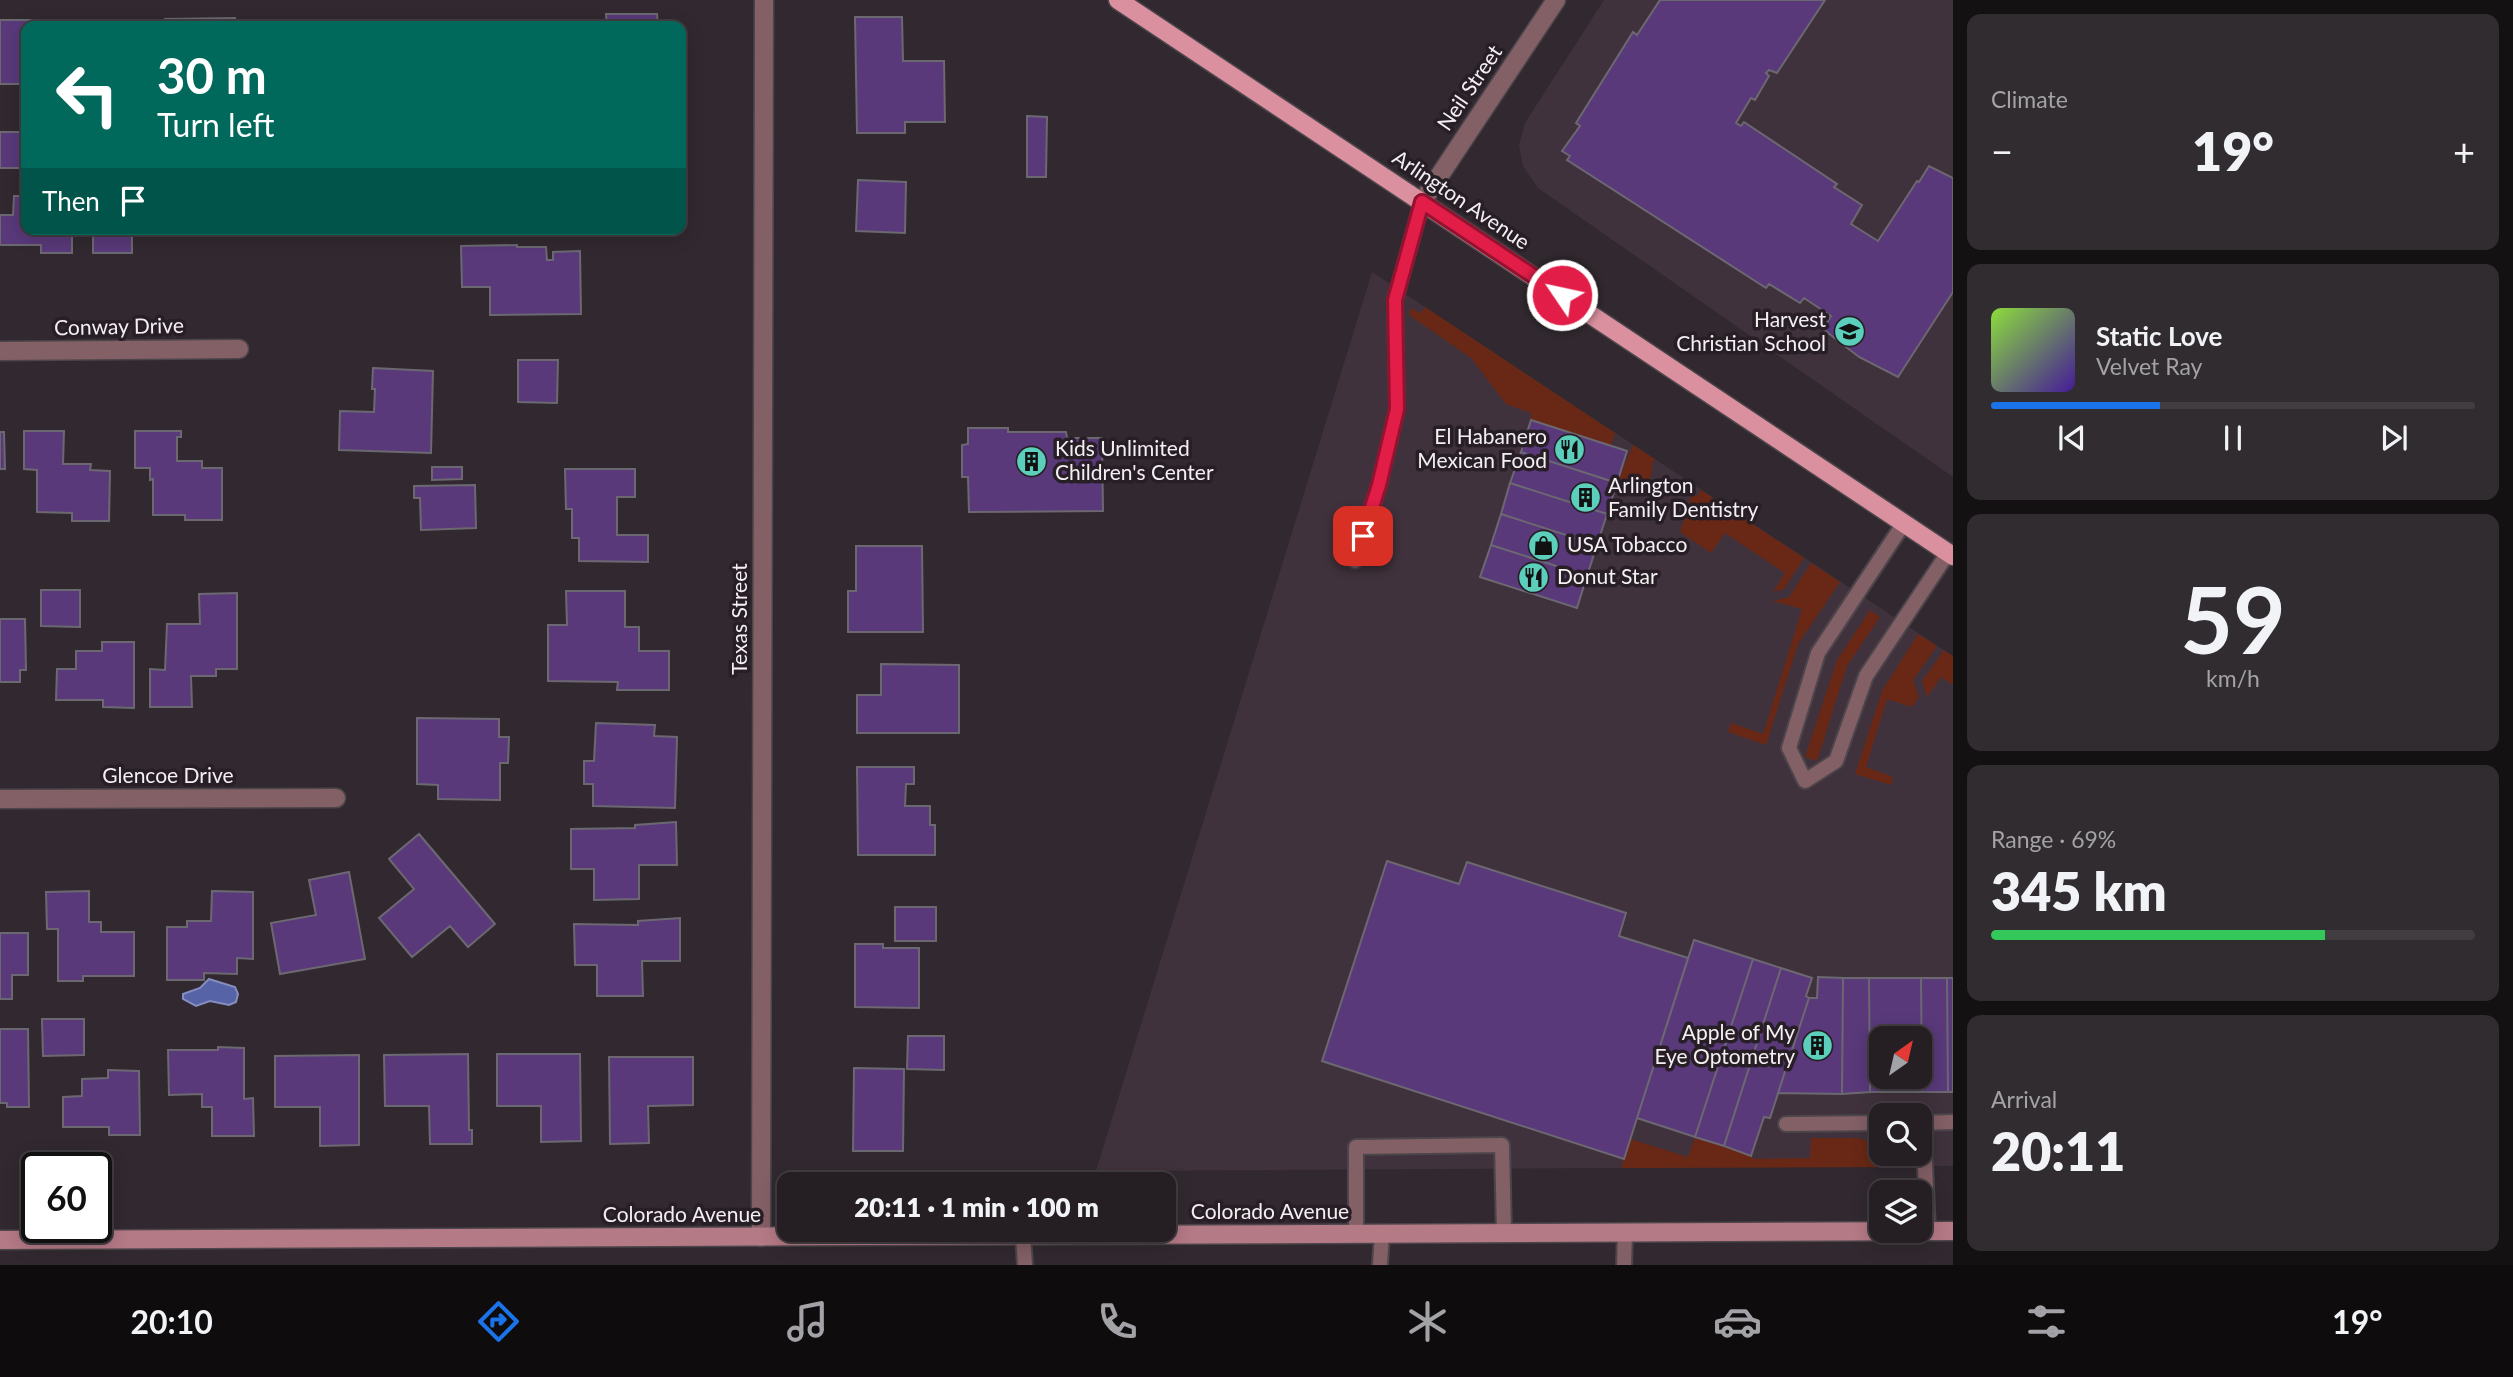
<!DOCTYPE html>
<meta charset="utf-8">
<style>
:root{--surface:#251f23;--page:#312c30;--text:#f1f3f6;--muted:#a3a2a6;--line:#423d41;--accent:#1a73e8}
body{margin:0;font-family:Lato,sans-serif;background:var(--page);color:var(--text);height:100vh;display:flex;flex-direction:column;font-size:26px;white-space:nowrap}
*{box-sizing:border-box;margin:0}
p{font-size:23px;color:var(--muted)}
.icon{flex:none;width:38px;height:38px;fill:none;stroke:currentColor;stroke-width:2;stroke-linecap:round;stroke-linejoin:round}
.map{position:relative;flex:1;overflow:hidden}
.drawer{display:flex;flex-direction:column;gap:14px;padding:14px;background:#141113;width:560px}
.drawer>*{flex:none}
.hud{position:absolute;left:21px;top:21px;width:665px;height:214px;border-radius:14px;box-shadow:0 4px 18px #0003,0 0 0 2px var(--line);background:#00695c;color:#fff;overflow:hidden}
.needle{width:46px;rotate:34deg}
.fabs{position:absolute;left:1869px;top:1026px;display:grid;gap:14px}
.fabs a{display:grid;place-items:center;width:63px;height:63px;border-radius:14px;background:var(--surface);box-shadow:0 4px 18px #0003,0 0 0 2px var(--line);font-size:35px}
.speed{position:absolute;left:21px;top:1152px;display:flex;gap:14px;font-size:35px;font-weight:700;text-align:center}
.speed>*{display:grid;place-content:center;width:91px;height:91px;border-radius:50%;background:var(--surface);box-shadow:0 4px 18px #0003,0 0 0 2px var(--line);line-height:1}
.speed .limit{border:4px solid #111;border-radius:10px;background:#fff;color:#111}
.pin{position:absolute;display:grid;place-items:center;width:60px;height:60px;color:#fff;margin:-30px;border-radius:14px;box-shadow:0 4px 10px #0006}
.me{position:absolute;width:77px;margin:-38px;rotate:304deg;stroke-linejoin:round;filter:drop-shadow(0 0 5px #0008)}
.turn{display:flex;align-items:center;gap:24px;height:147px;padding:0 21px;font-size:32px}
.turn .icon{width:91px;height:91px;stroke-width:2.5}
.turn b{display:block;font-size:49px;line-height:60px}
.then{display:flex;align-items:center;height:66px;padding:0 21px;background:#0003;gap:14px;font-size:26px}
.big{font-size:52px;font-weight:800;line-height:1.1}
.drawer .widget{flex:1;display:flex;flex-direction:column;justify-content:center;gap:10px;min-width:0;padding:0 24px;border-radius:14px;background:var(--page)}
.drawer .dial{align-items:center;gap:0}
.dial b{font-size:91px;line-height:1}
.song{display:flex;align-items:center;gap:21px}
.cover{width:84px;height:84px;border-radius:10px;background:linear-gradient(135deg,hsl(90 70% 55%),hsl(260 70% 35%))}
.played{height:7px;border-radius:4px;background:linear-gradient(90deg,var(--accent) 35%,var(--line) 35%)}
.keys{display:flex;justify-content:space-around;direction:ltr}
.heat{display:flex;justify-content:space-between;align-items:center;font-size:38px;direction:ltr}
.charge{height:10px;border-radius:5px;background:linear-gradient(90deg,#34c759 69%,var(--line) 0)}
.trip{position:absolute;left:777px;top:1172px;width:399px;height:70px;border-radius:14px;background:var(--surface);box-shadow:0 4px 18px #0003,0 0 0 2px var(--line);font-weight:800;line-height:70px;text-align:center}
.tabs{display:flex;height:112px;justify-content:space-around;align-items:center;background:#0f0c0e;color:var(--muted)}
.tabs .icon{width:49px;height:49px}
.tabs .current{color:var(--accent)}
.tabs b{font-size:32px;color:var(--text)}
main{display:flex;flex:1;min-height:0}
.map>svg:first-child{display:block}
.built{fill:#40323c;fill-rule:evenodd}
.green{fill:#692815}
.water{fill:#5663a7;stroke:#858dbe;stroke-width:2}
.building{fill:#59397a;stroke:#6c6871;stroke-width:2;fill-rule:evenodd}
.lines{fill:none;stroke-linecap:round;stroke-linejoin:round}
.lane-casing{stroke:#4c454a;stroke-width:18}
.street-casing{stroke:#4c454a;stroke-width:21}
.secondary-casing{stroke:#4c454a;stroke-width:21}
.primary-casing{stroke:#4c454a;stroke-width:21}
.lane{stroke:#835f66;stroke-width:14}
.street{stroke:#835f66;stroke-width:18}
.secondary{stroke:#b47a86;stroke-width:18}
.primary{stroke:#da909f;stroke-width:18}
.route-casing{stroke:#92132f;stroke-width:18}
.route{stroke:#e11d48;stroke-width:12}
.labels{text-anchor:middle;stroke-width:7;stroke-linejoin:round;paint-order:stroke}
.street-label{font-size:21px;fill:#f4eff3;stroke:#271f25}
.poi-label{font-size:21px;fill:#f4eff3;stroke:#271f25;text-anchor:start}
</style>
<main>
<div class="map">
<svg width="1953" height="1265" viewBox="0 0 1953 1265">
<rect width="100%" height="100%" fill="#31292f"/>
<path class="built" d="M1604 0H1953V477L1538 188 1523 166 1519 145 1525 123Z
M1372 272 1953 656V1166L1096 1171ZM1881 1038H1920V1076H1881ZM1881 1115H1920V1153H1881Z"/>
<path class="green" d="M1425 307 1615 433 1611 446 1531 420V413L1506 404 1471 358 1412 317 1409 314 1411 308 1420 313Z
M1633 445 1655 459 1651 466 1653 468 1646 493 1617 483Z
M1701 490 1804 558 1784 589 1773 592 1785 573 1725 533 1711 553 1680 532 1692 493 1697 496Z
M1811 563 1840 582 1798 644 1766 745 1728 732 1731 723 1763 734 1802 609 1773 601 1789 597Z
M1870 610 1880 617 1847 666 1817 761 1805 757 1837 660Z
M1918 634 1937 646 1913 680 1919 697 1912 707 1887 699 1866 767 1893 777 1891 785 1855 774 1882 691Z
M1944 650 1953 656V685L1941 677 1927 697 1922 681Z
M1695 1137 1751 1156 1754 1159 1810 1158 1811 1138H1857L1881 1144V1153H1905V1167L1621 1168 1630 1139 1688 1157Z"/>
<path class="water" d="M209 979 235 987 238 994 236 1002 229 1005 210 1001 196 1006 183 999V994L200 988Z"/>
<path class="building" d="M1660 0H1825L1777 73 1769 70 1766 73 1769 76 1755 100 1751 98 1736 123 1741 126 1744 122 1837 184 1834 187 1862 205 1851 224 1878 241 1917 181 1919 182 1929 166 1953 178V292L1898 377 1859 357 1823 329 1831 316 1804 298 1800 303 1769 284 1766 288 1567 160 1570 156 1562 151 1580 126 1576 123 1633 32 1637 35Z
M606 14H657L658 26H607Z
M855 17H902L903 61H944L945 122H905V133H857Z
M235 18V26H165V19Z
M0 20H34L35 26H26V84H0Z
M57 20 153 22V26H57Z
M1027 116 1047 117 1046 177H1027Z
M0 132H21V168H0Z
M858 180 906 182 905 233 856 231Z
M14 196H26V229H72V253H41V245H0V215H13Z
M93 229H132V253H93Z
M517 245V247H546L547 260H553V252L580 251 581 314 490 315V287H462L461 246Z
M518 360H558L557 403 518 402Z
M373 368 433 371 431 453 339 450 340 411 374 412 375 389H372Z
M1531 420 1627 451 1617 483 1521 452Z
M968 428H1008V432H1066L1067 438H1102L1103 511 969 512 968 477H962V445L968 444Z
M24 431H64L63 464H91L90 470 110 471 109 521H72V513L37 512V470L24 469Z
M135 431H181V437H177V461H202V468H222V520H185V515H153V479L150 480V468H135Z
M0 432H4L5 469H0Z
M1521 452 1617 483 1607 514 1510 483Z
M432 467H462V479L432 480Z
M565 469H635V497H617V535H648V562L579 561V538H572V509H566Z
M1510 483 1607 514 1597 545 1501 514Z
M475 485 476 528 421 530 420 498H414V486Z
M1501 514 1597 545 1587 576 1491 545Z
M1491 545 1587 576 1577 608 1480 577Z
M856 546H922L923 632H848V591H856Z
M41 590H80V627L41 626Z
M566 591H625V627H639V651H669V690H617L618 682 548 681V625H567Z
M237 593V669H216V676H191L192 707H150V669L165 670 167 624H200L199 594Z
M0 619H25L26 670H20V682H0Z
M102 642H134V708L103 707V700H56L57 669H76V651H102Z
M881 664 959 665V733H857V695H881Z
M417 718 499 719V737H509L508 763H500V800L438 799V785L417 784Z
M596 723 655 725 654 736 677 737 675 808 593 806V784H584V761H594Z
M857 767H914V784H906L905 806H930V825H935V855H858Z
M676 822 677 865H639V899L594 900V869H571V829L635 828V825Z
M419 834 495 924 468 947 450 926 412 957 379 918 414 889 389 859Z
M1387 861 1459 884 1467 862 1626 913 1619 936 1688 958 1624 1159 1322 1061Z
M349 872 365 959 280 974 271 923 316 915 309 880Z
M89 891V922H101V932H134V976H83V981H58V929H47L46 892Z
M212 891 253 892V959L237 958V974L204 973V980H167V927H187V921H211Z
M895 907H936V941H895Z
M680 918V961H642L643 996H597V965H575L574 924 638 925V921Z
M0 933H28V975H12V999H0Z
M1694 940 1753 959 1695 1137 1637 1118Z
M855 944H883V948H919V1008L855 1007Z
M1753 959 1781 968 1724 1146 1695 1137Z
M1781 968 1812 978 1806 996 1809 998 1770 1118 1764 1117 1751 1156 1724 1146Z
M1818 977 1843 978 1842 1094 1778 1093 1809 998H1817Z
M1843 978H1869L1870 1092 1842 1094Z
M1869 978H1921L1922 1092H1870ZM1881 1038H1920V1076H1881Z
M1921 978H1947L1948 1092H1922Z
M1947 978H1953V1092H1948Z
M42 1019H84V1055L43 1056Z
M0 1029H28L29 1107H7V1103H0Z
M908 1036H944V1070L907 1069Z
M218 1047 244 1048V1099L253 1098 254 1136H212V1107H202V1094L169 1095 168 1050H218Z
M468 1054 469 1130H472V1144H430L429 1106H385L384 1055Z
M497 1054H580L581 1141 541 1142V1106H497Z
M359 1055V1145L320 1146V1107H275V1056Z
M609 1057H693V1105L648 1106 649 1143 610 1144Z
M854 1068 904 1069 903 1151H853Z
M108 1070 139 1071 140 1135H109V1127H63V1097L82 1096V1079L108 1078Z"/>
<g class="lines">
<defs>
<path id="lane" d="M1904 523 1818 653 1789 748 1805 781 1836 761 1866 676 1948 553
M1355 561 1379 485 1397 409 1395 300 1422 202
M1920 1123 1953 1122
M1923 1123 1928 1231
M1786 1124 1881 1123
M1356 1234V1147L1502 1145 1504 1233
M1023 1236 1025 1265
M1380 1265 1382 1234
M1624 1265 1625 1233"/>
<path id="street" d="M1422 202 1556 0
M0 351 239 349
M0 799 336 798
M761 1237 764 0"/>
<path id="secondary" d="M0 1240 1953 1231"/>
<path id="primary" d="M1118 0 1953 556"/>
</defs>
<use href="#lane" class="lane-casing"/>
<use href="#street" class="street-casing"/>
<use href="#secondary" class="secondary-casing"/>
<use href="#primary" class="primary-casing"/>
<use href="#lane" class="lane"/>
<use href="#street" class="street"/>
<use href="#secondary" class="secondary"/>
<use href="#primary" class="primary"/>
</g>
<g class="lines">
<defs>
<path id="route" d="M1363 536 1379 485 1397 409 1395 300 1422 202 1562 295"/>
</defs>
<use href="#route" class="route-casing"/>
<use href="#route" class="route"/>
</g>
<defs>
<symbol id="school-disc" viewBox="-11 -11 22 22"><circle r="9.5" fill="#5bcebc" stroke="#271f25"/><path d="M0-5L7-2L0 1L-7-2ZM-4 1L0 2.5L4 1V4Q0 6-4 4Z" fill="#111"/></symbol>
<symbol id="restaurant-disc" viewBox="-11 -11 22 22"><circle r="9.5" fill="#5bcebc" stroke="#271f25"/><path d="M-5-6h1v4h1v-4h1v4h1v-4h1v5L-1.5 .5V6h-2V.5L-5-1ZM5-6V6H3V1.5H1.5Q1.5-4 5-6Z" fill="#111"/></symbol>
<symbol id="building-disc" viewBox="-11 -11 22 22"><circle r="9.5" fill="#5bcebc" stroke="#271f25"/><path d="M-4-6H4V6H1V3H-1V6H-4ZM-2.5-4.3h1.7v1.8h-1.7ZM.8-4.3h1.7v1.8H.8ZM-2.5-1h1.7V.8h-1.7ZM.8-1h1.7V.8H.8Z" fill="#111"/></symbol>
<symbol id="shop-disc" viewBox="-11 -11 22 22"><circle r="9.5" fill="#5bcebc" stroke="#271f25"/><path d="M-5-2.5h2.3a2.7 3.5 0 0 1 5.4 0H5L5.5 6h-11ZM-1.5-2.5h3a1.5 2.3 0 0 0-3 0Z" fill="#111"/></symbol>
</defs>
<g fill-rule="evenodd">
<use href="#school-disc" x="1832" y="314" width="35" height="35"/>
<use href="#restaurant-disc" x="1552" y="432" width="35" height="35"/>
<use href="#building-disc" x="1014" y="444" width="35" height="35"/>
<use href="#building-disc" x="1568" y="480" width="35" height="35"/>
<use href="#shop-disc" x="1526" y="528" width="35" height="35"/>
<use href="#restaurant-disc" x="1516" y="560" width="35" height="35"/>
<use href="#building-disc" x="1800" y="1028" width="35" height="35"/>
</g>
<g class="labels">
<g class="street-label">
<text transform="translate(1470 88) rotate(-56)" y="7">Neil Street</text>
<text transform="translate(1461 200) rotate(34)" y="7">Arlington Avenue</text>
<text transform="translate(119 327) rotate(-1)" y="7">Conway Drive</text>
<text transform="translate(740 619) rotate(-90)" y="7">Texas Street</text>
<text x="168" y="783">Glencoe Drive</text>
<text x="1270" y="1219">Colorado Avenue</text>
<text x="682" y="1222">Colorado Avenue</text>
</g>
<g class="poi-label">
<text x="1826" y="327" text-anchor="end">Harvest<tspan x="1826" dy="24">Christian School</tspan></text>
<text x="1547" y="444" text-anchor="end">El Habanero<tspan x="1547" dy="24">Mexican Food</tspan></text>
<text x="1055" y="456">Kids Unlimited<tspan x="1055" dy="24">Children's Center</tspan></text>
<text x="1608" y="493">Arlington<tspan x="1608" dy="24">Family Dentistry</tspan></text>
<text x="1567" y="552">USA Tobacco</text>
<text x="1557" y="584">Donut Star</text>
<text x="1795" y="1040" text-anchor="end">Apple of My<tspan x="1795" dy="24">Eye Optometry</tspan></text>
</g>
</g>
</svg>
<div class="fabs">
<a><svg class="needle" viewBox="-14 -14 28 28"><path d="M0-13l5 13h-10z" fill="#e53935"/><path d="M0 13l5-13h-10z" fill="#a3a2a6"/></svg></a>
<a><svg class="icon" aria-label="search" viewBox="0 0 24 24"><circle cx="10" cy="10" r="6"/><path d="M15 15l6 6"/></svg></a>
<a><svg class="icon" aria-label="layers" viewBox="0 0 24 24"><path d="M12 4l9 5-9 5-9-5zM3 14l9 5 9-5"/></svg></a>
</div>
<div class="speed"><div class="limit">60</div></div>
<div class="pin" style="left:1363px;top:536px;background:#d93025"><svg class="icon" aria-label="arrive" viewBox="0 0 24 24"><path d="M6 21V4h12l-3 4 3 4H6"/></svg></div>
<svg class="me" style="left:1562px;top:295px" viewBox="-20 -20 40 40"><circle r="17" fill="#e11d48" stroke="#fff" stroke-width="3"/><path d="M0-11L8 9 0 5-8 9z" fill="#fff"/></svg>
<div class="trip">20:11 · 1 min · 100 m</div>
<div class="hud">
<div class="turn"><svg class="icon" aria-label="left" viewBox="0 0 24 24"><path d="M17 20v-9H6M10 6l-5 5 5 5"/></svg><div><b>30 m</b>Turn left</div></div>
<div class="then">Then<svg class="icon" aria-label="arrive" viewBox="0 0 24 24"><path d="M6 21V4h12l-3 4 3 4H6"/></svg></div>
</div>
</div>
<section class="drawer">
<div class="widget"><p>Climate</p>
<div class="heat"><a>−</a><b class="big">19°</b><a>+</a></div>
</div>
<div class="widget">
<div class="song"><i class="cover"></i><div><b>Static Love</b><p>Velvet Ray</p></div></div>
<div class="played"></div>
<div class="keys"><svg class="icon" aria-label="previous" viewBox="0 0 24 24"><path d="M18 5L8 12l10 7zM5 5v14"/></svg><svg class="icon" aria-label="pause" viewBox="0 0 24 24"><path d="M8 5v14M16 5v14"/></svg><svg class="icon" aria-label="next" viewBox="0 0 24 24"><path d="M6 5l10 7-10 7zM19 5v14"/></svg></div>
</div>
<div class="widget dial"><b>59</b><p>km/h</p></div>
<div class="widget"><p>Range · 69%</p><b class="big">345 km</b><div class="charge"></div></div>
<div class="widget"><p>Arrival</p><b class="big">20:11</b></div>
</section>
</main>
<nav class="tabs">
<b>20:10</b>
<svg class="icon current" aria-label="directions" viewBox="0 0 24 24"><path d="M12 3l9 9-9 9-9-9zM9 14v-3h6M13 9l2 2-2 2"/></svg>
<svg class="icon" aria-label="music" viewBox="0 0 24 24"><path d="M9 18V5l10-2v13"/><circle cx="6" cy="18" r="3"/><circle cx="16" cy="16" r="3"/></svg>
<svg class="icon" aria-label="phone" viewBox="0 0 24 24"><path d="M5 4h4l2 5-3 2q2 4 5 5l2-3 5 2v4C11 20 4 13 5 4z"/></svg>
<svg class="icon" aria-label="climate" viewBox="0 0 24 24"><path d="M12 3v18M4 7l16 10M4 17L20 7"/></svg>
<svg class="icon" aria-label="car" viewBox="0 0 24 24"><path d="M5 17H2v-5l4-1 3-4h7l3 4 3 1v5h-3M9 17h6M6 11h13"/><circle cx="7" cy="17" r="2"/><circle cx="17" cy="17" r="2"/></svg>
<svg class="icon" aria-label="filters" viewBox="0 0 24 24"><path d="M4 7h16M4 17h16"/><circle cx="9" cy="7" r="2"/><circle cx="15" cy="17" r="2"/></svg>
<b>19°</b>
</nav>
